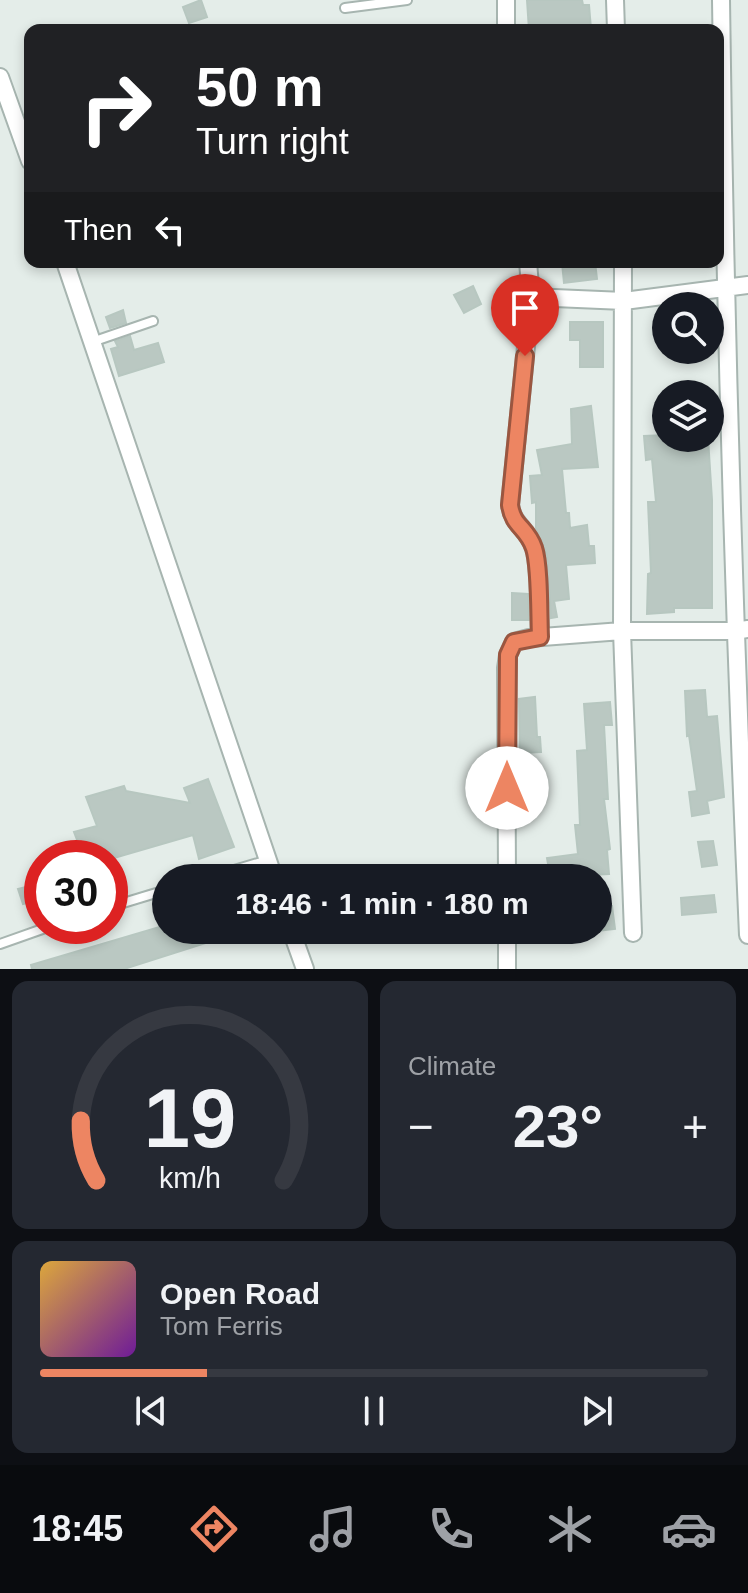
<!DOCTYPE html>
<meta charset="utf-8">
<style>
:root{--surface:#171b24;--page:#242831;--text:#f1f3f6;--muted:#9ea1a6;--line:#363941;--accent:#ed8562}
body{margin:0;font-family:Helvetica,sans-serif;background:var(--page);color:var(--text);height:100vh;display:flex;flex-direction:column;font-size:30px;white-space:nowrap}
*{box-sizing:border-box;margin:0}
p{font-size:26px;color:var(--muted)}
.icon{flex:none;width:44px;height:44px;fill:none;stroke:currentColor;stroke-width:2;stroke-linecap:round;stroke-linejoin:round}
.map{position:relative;height:969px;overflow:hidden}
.details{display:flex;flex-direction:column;gap:12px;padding:12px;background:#0d0f14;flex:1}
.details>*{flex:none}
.banner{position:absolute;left:24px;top:24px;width:700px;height:244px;border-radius:16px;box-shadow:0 4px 12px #0003;background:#202124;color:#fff;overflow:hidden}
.tools{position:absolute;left:652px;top:292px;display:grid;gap:16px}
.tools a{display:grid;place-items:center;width:72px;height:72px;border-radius:50%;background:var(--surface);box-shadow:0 4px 12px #0003;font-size:40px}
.speed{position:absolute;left:24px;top:840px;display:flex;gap:16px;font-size:40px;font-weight:700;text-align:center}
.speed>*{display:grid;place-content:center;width:104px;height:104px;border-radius:50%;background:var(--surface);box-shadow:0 4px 12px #0003;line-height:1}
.speed .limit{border:12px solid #d22;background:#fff;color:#111}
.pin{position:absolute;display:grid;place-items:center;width:68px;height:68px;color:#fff;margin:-82px -34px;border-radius:50% 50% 50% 0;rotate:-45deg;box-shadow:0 0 8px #0007}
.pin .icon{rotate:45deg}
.me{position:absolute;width:88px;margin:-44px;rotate:0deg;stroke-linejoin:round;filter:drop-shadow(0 0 6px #0008)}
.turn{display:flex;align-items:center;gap:28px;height:168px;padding:0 40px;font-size:36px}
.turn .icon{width:104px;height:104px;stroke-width:2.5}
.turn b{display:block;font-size:56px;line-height:68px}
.then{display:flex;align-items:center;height:76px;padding:0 40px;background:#0003;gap:16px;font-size:30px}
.big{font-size:60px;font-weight:700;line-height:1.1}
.details .tile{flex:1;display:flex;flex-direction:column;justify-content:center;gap:12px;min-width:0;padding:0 28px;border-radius:16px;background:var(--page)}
.details .dial{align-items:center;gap:0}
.dial svg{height:208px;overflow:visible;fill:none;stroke:var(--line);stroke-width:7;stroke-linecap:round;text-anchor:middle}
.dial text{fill:var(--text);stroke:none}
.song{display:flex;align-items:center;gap:24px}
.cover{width:96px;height:96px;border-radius:12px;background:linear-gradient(135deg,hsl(40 70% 55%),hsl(280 70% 35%))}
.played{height:8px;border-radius:4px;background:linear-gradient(90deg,var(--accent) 25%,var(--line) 25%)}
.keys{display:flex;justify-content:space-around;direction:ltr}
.heat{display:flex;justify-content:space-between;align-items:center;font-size:44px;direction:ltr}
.details .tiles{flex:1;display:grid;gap:12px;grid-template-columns:1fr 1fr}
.tile:last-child{grid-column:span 2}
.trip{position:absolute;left:152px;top:864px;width:460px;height:80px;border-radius:40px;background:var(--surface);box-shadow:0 4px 12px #0003;font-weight:700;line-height:80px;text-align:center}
.tabs{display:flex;height:128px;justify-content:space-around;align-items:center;background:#090b0e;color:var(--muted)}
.tabs .icon{width:56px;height:56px}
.tabs .on{color:var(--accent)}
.tabs b{font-size:36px;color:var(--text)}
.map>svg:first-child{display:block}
.building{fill:#bac8c2;stroke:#b7c7c0;stroke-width:2}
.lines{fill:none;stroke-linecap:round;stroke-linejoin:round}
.lane-casing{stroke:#a7b5b0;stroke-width:12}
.street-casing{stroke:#a7b5b0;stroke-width:20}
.lane{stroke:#fff;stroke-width:8}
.street{stroke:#fff;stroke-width:16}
.route-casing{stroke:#9a5640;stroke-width:20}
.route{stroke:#ed8562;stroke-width:14}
</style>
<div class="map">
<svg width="748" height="969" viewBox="0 0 748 969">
<rect width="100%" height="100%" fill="#e4ede9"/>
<path class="building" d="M201 0 207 17 189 23 183 7Z
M527 0H582L583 5H589L591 29 529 30Z
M595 262 597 279 564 283 562 263Z
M473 286 481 304 464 313 454 295Z
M123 310 126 323 110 328 106 317Z
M570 322H603V367H580V340H570Z
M130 336 134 350 158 343 164 362 119 376 111 349 118 347 115 341Z
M591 406 598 467 562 469 566 513H569L570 528 587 525 589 546H594L595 563 566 565 569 599 554 601 557 617 551 618 547 555 536 529V502L532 503 530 476 542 475 537 450 572 444 571 409Z
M666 435V438H708L712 500V608H674V612L647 614 648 574 651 573 648 502H656L652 459 646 460 644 436Z
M512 593 528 594 529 620H512Z
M705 690 707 717 717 716 724 797 707 801 709 813 692 816 689 792 697 791 689 735 687 736 685 691Z
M535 697 537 737H540L541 752 520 753 519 699Z
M610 702 612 725H604L608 799H604L610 849 607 850 609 874 588 875V870L550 875 547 858 578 854 575 825H580L577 751 587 750 584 704Z
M208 779 234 847 199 859 193 835 114 858H84L74 832 97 826 86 797 124 786 126 791 190 803 184 788Z
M713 841 717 865 702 867 698 842Z
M42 883V899L23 904 18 889Z
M714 895 716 912 682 915 681 898Z
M612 906 615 929 598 931V907Z
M166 925V930H237V933L124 969H32L31 965Z"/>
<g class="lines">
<defs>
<path id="lane" d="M345 8 407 0
M92 342 153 321
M207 878 268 860
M110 907 166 890
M0 944 51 926"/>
<path id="street" d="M506 0V30
M615 0 616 30
M721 0C725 312 734 623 748 935
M0 77 30 161
M65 262 274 878
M528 262 531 297 510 505C513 526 527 527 534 548 540 566 539 616 540 637
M623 262 622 631 633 933
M531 297 624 301 748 285
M507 878 506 668 508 655 514 642 529 638 622 631H735L748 629
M291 930 305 969
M507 930V969"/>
</defs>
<use href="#lane" class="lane-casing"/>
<use href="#street" class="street-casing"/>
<use href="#lane" class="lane"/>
<use href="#street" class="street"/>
</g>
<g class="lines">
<defs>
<path id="route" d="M507 788 508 655 514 642 540 637C539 615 540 566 534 548 527 527 513 527 510 505L525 356"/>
</defs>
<use href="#route" class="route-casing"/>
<use href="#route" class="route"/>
</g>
</svg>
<div class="tools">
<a><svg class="icon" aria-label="search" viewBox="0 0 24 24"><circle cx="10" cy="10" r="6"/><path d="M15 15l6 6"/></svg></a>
<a><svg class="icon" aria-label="layers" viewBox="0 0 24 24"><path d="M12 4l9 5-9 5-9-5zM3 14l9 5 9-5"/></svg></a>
</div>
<div class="speed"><div class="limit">30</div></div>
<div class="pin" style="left:525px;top:356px;background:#d93025"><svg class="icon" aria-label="arrive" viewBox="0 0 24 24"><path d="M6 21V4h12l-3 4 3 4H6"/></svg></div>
<svg class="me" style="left:507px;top:788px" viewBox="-20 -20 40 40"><circle r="19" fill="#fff"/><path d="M0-13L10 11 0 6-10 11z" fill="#ed8562"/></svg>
<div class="trip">18:46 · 1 min · 180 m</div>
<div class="banner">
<div class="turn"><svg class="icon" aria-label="right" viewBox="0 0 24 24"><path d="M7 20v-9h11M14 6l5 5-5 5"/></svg><div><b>50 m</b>Turn right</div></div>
<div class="then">Then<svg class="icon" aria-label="left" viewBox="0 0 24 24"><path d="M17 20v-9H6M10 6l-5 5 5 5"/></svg></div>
</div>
</div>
<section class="details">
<div class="tiles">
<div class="tile dial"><svg viewBox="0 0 100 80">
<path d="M14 69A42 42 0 1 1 86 69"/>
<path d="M14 69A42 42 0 0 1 8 46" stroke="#ed8562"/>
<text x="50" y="56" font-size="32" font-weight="700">19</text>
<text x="50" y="72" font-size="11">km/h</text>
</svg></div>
<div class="tile"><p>Climate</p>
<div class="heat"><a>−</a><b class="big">23°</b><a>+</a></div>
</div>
<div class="tile">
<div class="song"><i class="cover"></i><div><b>Open Road</b><p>Tom Ferris</p></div></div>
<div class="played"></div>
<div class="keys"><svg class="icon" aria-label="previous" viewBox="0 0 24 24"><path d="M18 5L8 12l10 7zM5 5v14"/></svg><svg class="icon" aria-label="pause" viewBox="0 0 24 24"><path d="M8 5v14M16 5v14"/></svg><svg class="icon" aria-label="next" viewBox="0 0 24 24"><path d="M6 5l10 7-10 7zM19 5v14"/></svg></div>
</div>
</div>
</section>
<nav class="tabs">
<b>18:45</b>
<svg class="icon on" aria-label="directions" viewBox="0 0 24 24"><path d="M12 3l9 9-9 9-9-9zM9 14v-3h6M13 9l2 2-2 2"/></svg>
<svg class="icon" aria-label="music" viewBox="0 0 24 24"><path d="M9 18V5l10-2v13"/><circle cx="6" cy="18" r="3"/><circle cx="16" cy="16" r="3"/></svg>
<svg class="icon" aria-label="phone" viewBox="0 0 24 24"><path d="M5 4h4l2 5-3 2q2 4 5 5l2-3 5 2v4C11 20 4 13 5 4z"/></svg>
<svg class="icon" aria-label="climate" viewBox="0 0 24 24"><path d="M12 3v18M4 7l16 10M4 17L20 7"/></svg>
<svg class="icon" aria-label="car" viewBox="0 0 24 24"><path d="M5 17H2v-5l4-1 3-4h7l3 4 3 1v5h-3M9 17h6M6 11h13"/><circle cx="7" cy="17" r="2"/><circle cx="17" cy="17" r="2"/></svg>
</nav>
